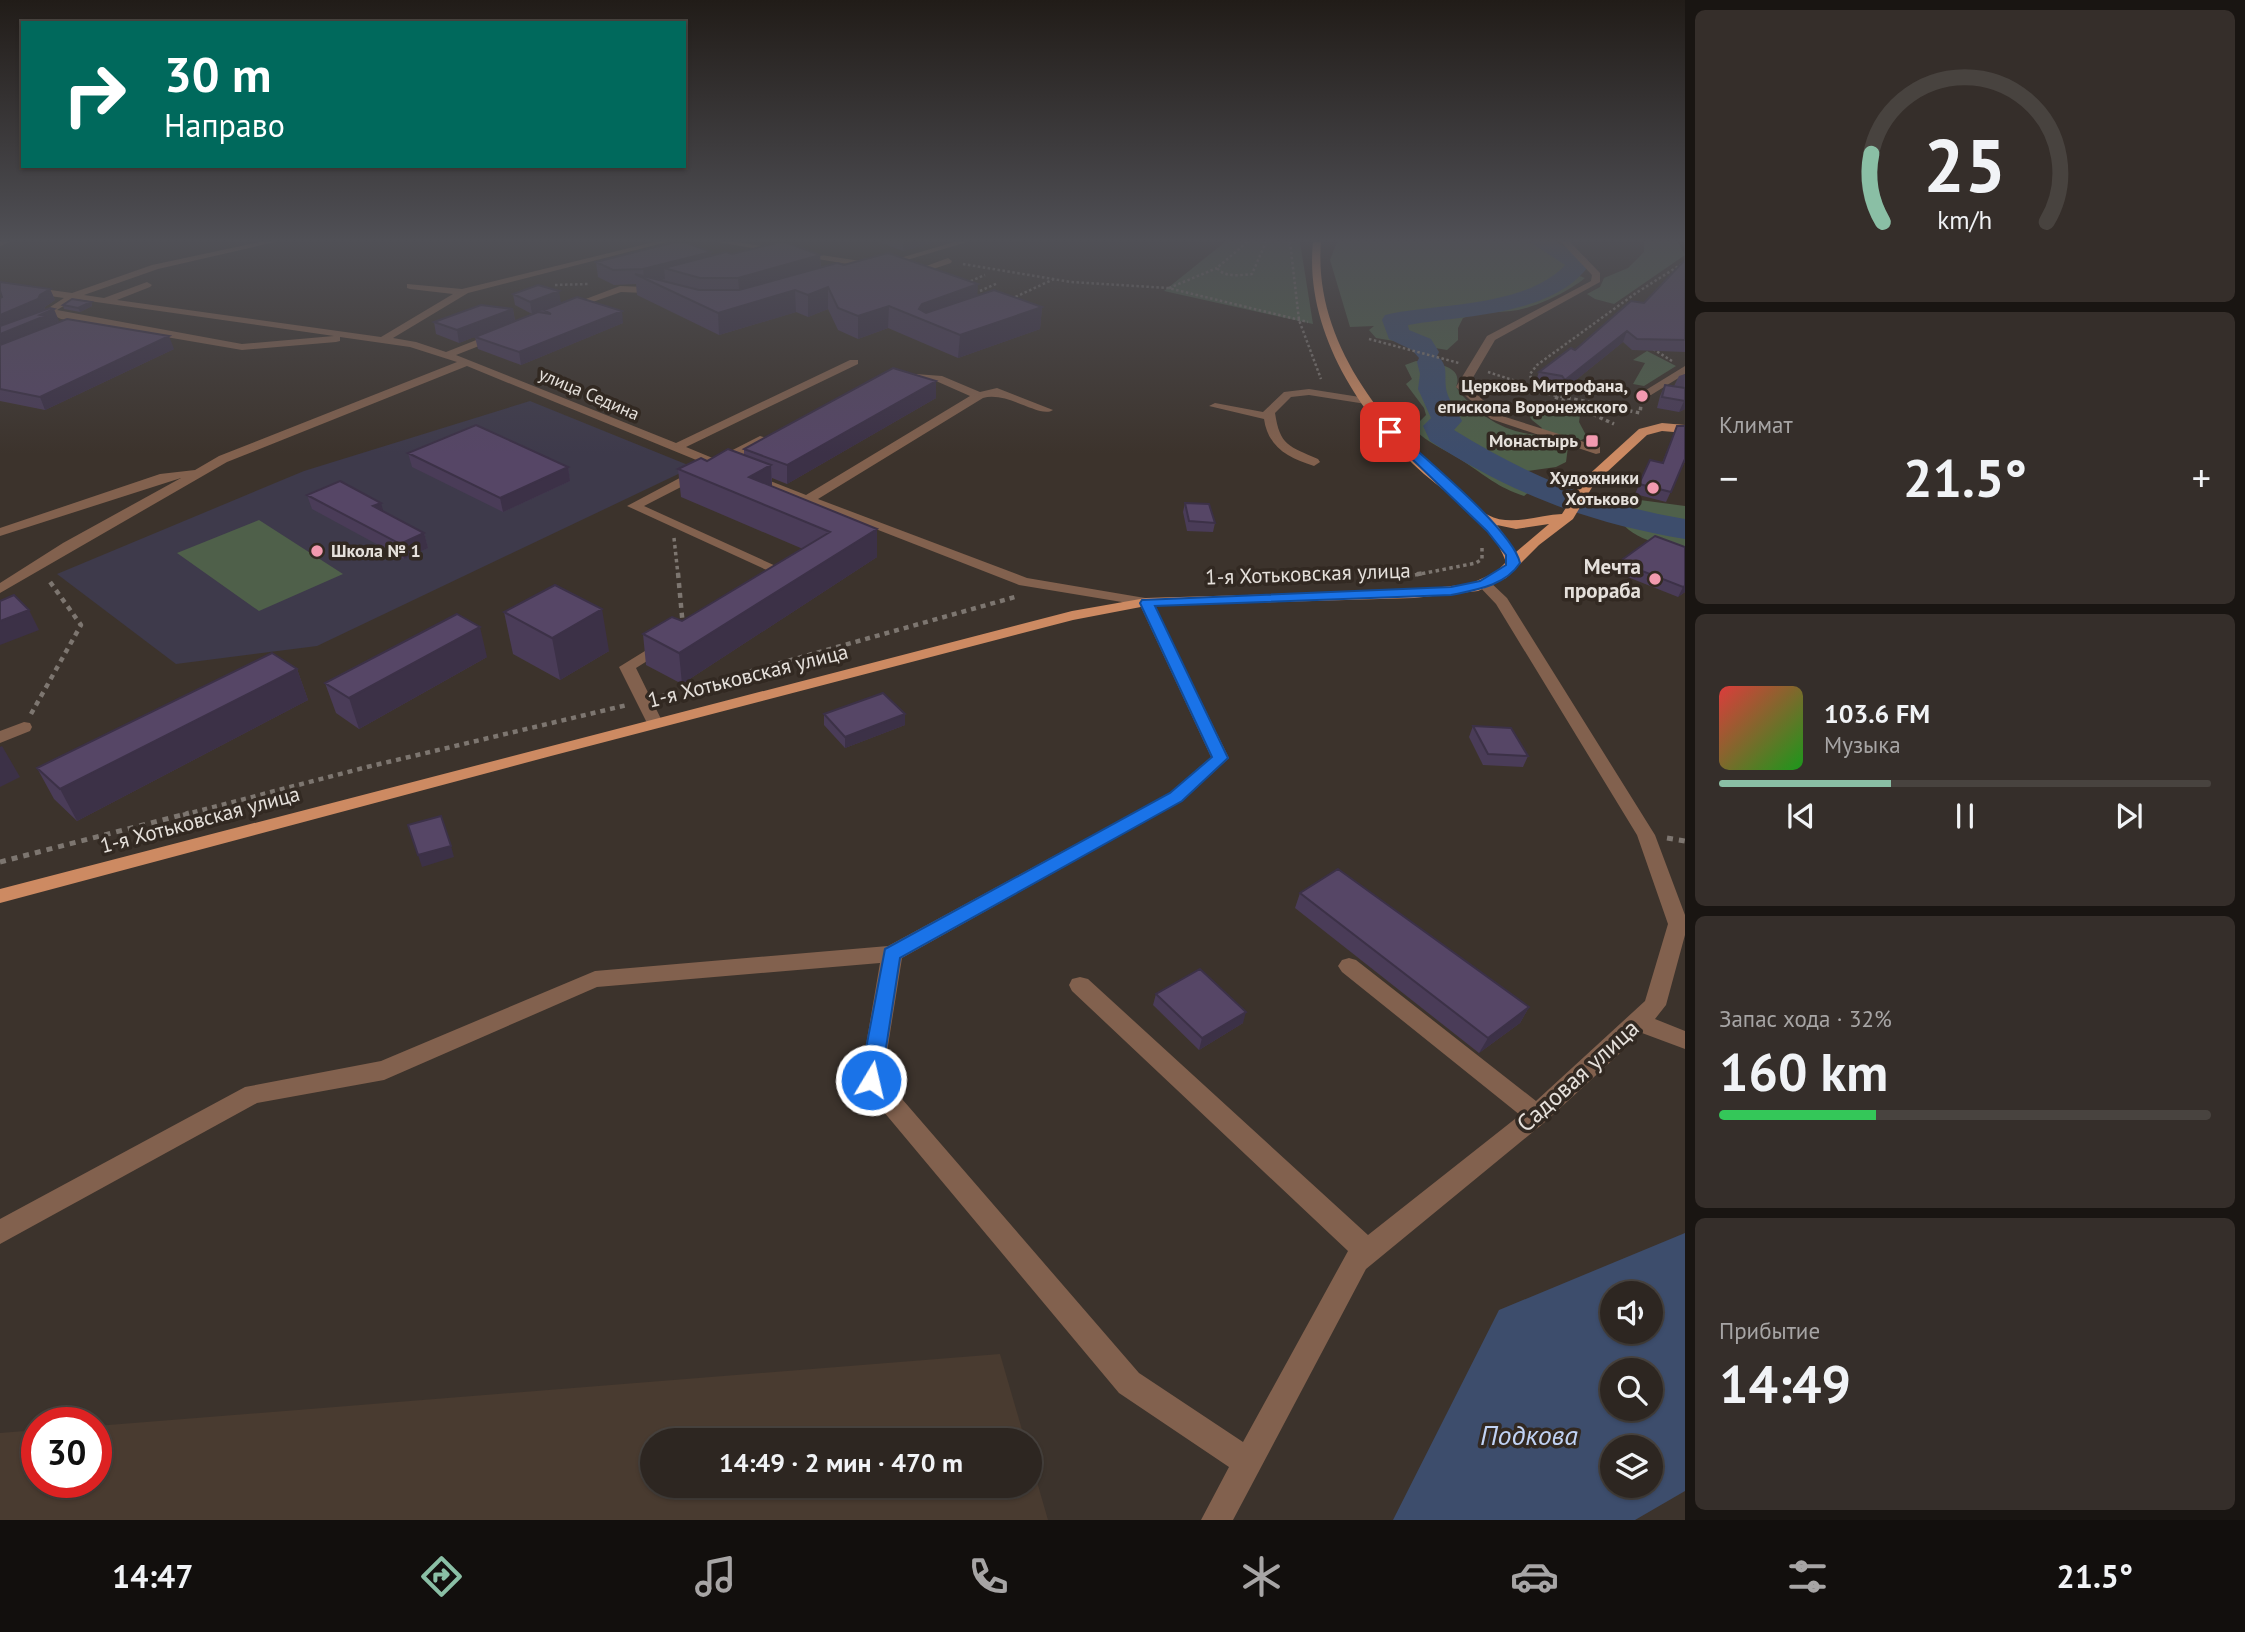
<!DOCTYPE html>
<html lang="ru">
<meta charset="utf-8">
<style>
:root{--surface:#2d2621;--page:#352e2a;--text:#f1f3f6;--muted:#a7a5a5;--line:#48433f;--accent:#8abfa5}
body{margin:0;font-family:"PT Sans",sans-serif;background:var(--page);color:var(--text);height:100vh;display:flex;flex-direction:column;font-size:26px;white-space:nowrap}
*{box-sizing:border-box;margin:0}
p{font-size:23px;color:var(--muted)}
.icon{flex:none;width:38px;height:38px;fill:none;stroke:currentColor;stroke-width:2;stroke-linecap:round;stroke-linejoin:round}
.map{position:relative;flex:1;overflow:hidden}
.side{display:flex;flex-direction:column;gap:10px;padding:10px;background:#191512;width:560px}
.side>*{flex:none}
.top-card{position:absolute;left:21px;top:21px;width:665px;height:147px;border-radius:0px;box-shadow:0 2px 5px #0004,0 0 0 2px var(--line);background:#00695c;color:#fff;overflow:hidden}
.tools{position:absolute;left:1600px;top:1281px;display:grid;gap:14px}
.tools a{display:grid;place-items:center;width:63px;height:63px;border-radius:50%;background:var(--surface);box-shadow:0 2px 5px #0004,0 0 0 2px var(--line);font-size:35px}
.speed{position:absolute;left:21px;top:1407px;display:flex;gap:14px;font-size:35px;font-weight:700;text-align:center}
.speed>*{display:grid;place-content:center;width:91px;height:91px;border-radius:50%;background:var(--surface);box-shadow:0 2px 5px #0004,0 0 0 2px var(--line);line-height:1}
.speed .limit{border:10px solid #d22;background:#fff;color:#111}
.pin{position:absolute;display:grid;place-items:center;width:60px;height:60px;color:#fff;margin:-30px;border-radius:14px;box-shadow:0 4px 10px #0006}
.me{position:absolute;width:77px;margin:-38px;rotate:9deg;stroke-linejoin:round;filter:drop-shadow(0 0 5px #0008)}
.turn{display:flex;align-items:center;gap:24px;height:147px;padding:0 28px;font-size:32px}
.turn .icon{width:91px;height:91px;stroke-width:2.5}
.turn b{display:block;font-size:49px;line-height:60px}
.big{font-size:52px;font-weight:800;line-height:1.1}
.side .tile{flex:1;display:flex;flex-direction:column;justify-content:center;gap:10px;min-width:0;padding:0 24px;border-radius:10px;background:var(--page)}
.side .dial{align-items:center;gap:0}
.dial svg{height:182px;overflow:visible;fill:none;stroke:var(--line);stroke-width:7;stroke-linecap:round;text-anchor:middle}
.dial text{fill:var(--text);stroke:none}
.song{display:flex;align-items:center;gap:21px}
.cover{width:84px;height:84px;border-radius:10px;background:linear-gradient(135deg,hsl(0 70% 55%),hsl(120 70% 35%))}
.played{height:7px;border-radius:4px;background:linear-gradient(90deg,var(--accent) 35%,var(--line) 35%)}
.keys{display:flex;justify-content:space-around;direction:ltr}
.heat{display:flex;justify-content:space-between;align-items:center;font-size:38px;direction:ltr}
.charge{height:10px;border-radius:5px;background:linear-gradient(90deg,#34c759 32%,var(--line) 0)}
.trip{position:absolute;left:640px;top:1428px;width:402px;height:70px;border-radius:35px;background:var(--surface);box-shadow:0 2px 5px #0004,0 0 0 2px var(--line);font-weight:800;line-height:70px;text-align:center}
.menu{display:flex;height:112px;justify-content:space-around;align-items:center;background:#120f0d;color:var(--muted)}
.menu .icon{width:49px;height:49px}
.menu .active{color:var(--accent)}
.menu b{font-size:32px;color:var(--text)}
main{display:flex;flex:1;min-height:0}
.map>svg:first-child{display:block}
.built{fill:#493b30}
.education{fill:#3e3a4b}
.green{fill:#4f604a}
.water{fill:#3d4d6c;fill-rule:evenodd}
.lines{fill:none;stroke-linecap:round;stroke-linejoin:round}
.river{fill:#3d4d6c;fill-rule:evenodd}
.path-far3{stroke:#7d7670;stroke-width:2.5;stroke-dasharray:2.5 2.5;stroke-linecap:butt}
.path-far2{stroke:#7d7670;stroke-width:3.5;stroke-dasharray:3.5 3.5;stroke-linecap:butt}
.path-far1{stroke:#7d7670;stroke-width:4.5;stroke-dasharray:5 5;stroke-linecap:butt}
.path{stroke:#7d7670;stroke-width:5;stroke-dasharray:6 6;stroke-linecap:butt}
.minor{fill:#82614e;fill-rule:evenodd}
.major{fill:#cd8a62;fill-rule:evenodd}
.wall{fill:#4a3c58}
.shaded-wall{fill:#3c3147}
.building{fill:#564666;stroke:#3c3147;stroke-width:2}
.route{fill:#1a73e8;stroke:#114b97;stroke-width:2}
.poi-dot{fill:#f29aaf;stroke:#322922;stroke-width:2.5}
.labels{text-anchor:middle;stroke-width:7;stroke-linejoin:round;paint-order:stroke}
.far-poi-label{font-size:18px;font-weight:bold;fill:#e5e0db;stroke:#322922;text-anchor:end}
.far-street-label{font-size:18px;fill:#e5e0db;stroke:#322922}
.poi-label{font-size:21px;font-weight:bold;fill:#e5e0db;stroke:#322922;text-anchor:end}
.street-label{font-size:21px;fill:#e5e0db;stroke:#322922}
.near-street-label{font-size:24px;fill:#e5e0db;stroke:#322922}
.near-water-label{font-size:28px;font-style:italic;fill:#c1d3f5;stroke:#322922}
</style>
<main>
<div class="map">
<svg width="1685" height="1520" viewBox="0 0 1685 1520">
<rect width="100%" height="100%" fill="#3c332c"/>
<path class="built" d="M1000 1354 1025 1440H653V1486H1031V1461L1048 1520H0V1433L37 1430V1482H96V1426Z"/>
<path class="education" d="M530 401 693 467 317 646 176 664 57 574 304 471Z"/>
<path class="green" d="M1225 242H1300L1313 324 1164 291Z
M1337 242H1529L1571 264 1563 270 1585 278C1568 292 1533 309 1511 311 1494 313 1480 311 1463 318L1458 328V340L1447 350 1376 338 1369 330 1374 326 1350 327 1330 260Z
M1644 242H1678L1685 255 1614 304 1595 299 1587 294 1600 287 1604 278 1628 268 1644 252Z
M1647 351 1676 366 1644 386 1633 384 1645 363 1633 360Z
M1416 361C1431 363 1465 364 1456 387 1476 415 1504 432 1537 435L1542 428 1532 420 1527 412 1532 405 1547 402 1580 415 1579 422 1587 437 1568 447 1566 462 1556 467 1520 472 1529 492 1524 496C1497 487 1486 476 1463 461 1445 449 1428 444 1413 428L1426 415 1424 408 1406 384 1412 379 1405 365Z
M1625 498 1685 506V550C1657 544 1619 537 1613 504Z
M259 520 343 574 259 611 177 553Z"/>
<path class="water" d="M1685 1233V1491L1635 1520H1393L1499 1310ZM1612 1293H1650V1332H1612ZM1612 1370H1650V1409H1612ZM1612 1447H1650V1486H1612Z"/>
<g class="lines">
<path class="river" d="M1530 242H1556L1587 259 1590 264C1554 316 1465 315 1408 325L1409 330 1431 339 1439 352 1437 356C1449 365 1444 375 1446 388 1447 398 1457 411 1462 421L1454 430C1530 477 1597 504 1685 519V539C1589 523 1512 494 1430 441L1423 426 1431 418 1418 389 1420 374 1417 362 1419 358 1412 350 1389 339 1382 320 1385 315 1394 313C1444 304 1529 305 1565 265Z"/>
<path class="path-far3" d="M1247 242 1217 268C1225 278 1240 275 1252 274L1266 242
M1290 242 1299 320 1321 379
M963 264 1071 282 1168 288 1308 322
M966 283 985 275
M555 285 588 284
M1169 288 1217 268
M980 291 998 283
M1011 299 1054 279
M1369 339 1459 363
M1653 349 1672 361
M1488 372 1537 388
M1532 383 1530 374 1537 365 1636 293 1685 262"/>
<path class="path-far2" d="M1535 386 1545 393 1640 413 1641 405
M1555 397 1614 424
M674 538 678 575
M1415 575 1476 563 1482 559V545"/>
<path class="path-far1" d="M678 573 683 627
M1407 576 1424 573
M663 696 1015 597
M31 714 81 625 48 579
M183 815 367 767 627 705"/>
<path class="path" d="M1667 838 1685 841
M0 862 189 813"/>
<path class="minor" d="M0 242H10L0 246Z
M260 242H275L158 269 84 295 104 298 147 282 152 285 150 287 117 300 381 337 453 294 410 289 407 288V284L462 289 654 242H667L468 293 393 338 416 342 446 352 494 333H502V337L456 355 676 443 850 360H858V364L686 447 715 459 760 436 770 439 726 464 725 469H716L644 506 789 572 778 580H768L766 577 771 572 627 506 706 464 467 366 227 462 0 593V583L63 543 181 478 0 536V528L160 474 195 470 219 456 457 362 410 347 340 337V341L336 342 242 350 61 319 44 311 64 298 0 289V283L72 293 152 265ZM75 299 334 336 242 344 57 310Z
M717 242H736L880 264 954 242H967L877 269Z
M1561 242H1570L1600 273V282L1495 340 1468 386 1499 415 1600 447V453L1596 454 1491 419 1456 387 1487 336 1591 281 1592 275Z
M948 258 952 261 951 263 915 275 910 272Z
M620 286 645 287 650 290 645 293 621 292 570 310 562 308Z
M1685 366V374L1651 395 1641 393Z
M902 373 942 376 980 392 997 388 1053 410C1040 419 1008 391 983 398L818 499 1027 578 1151 599 1229 758 1182 801 902 958 883 1077 1139 1373 1243 1442 1348 1251 1072 991 1069 985 1072 979 1080 977 1088 979 1368 1235 1520 1115 1342 972 1338 966 1342 960 1349 958 1356 960 1536 1101 1645 1001 1668 924 1637 835 1496 604 1477 584 1479 581H1489L1507 598 1655 835 1685 915V935L1666 1005 1655 1019 1685 1031V1049L1642 1033 1545 1122 1366 1269 1233 1520H1201L1229 1467 1119 1393 863 1087 860 1080 880 963 597 987 384 1080 257 1103 0 1244V1219L245 1087 381 1061 595 971 888 946 1170 793 1211 757 1140 605 1019 585 745 478 751 474 755 475 806 495 970 396 936 381 898 378 897 376Z
M1309 389 1366 398 1372 401 1366 404 1309 395 1291 397 1275 413C1280 446 1289 446 1318 459L1320 462 1314 466C1288 458 1268 447 1264 419L1209 406 1215 403 1263 412 1284 392Z
M666 638 674 643 671 646 636 668 663 723 655 728 647 723 619 667Z
M24 722 30 723 32 727 30 731 0 743V731Z"/>
<path class="major" d="M1313 242H1321C1313 341 1383 427 1455 487 1465 495 1476 509 1488 515 1510 527 1538 515 1562 514L1584 479 1639 429 1662 423 1685 425V433L1662 431 1647 435 1594 484 1573 519 1539 545 1506 578 1478 591 1414 598 1146 606 1073 620 551 756 0 903V889L1072 611 1146 598 1414 590 1470 584 1496 572 1506 562C1492 523 1455 500 1424 474 1360 417 1304 330 1313 242ZM1549 524 1516 552 1497 525 1516 529Z"/>
</g>
<path class="wall" d="M879 242H935L903 251Z
M711 252V256L732 254 820 255 821 267 844 265 978 295 1042 307 1040 329 958 358 888 328 858 339 838 330 828 309 808 317 796 312 719 335 637 295 636 284 614 285 598 277 596 262Z
M1685 261V352L1632 350 1623 342 1561 392 1558 388 1535 384 1539 372 1575 350 1644 303Z
M50 289 55 300 45 307 44 310 59 321 49 326 174 349 45 410 0 401V298Z
M513 294 561 303 623 323 521 365 478 349 475 337 532 314 515 305Z
M91 302 92 306 80 312 64 309 63 305Z
M513 309 515 321 459 343 436 334 434 322Z
M1685 374V409L1679 412 1657 408 1660 396 1665 385 1674 386 1679 376Z
M936 381V398L787 484 772 478V487L877 529V557L682 684 646 665 643 634 682 621 803 549 681 497 678 469 707 461 744 455V449Z
M1677 426H1685V461L1666 502 1635 494 1650 460 1662 463Z
M408 453 568 467 570 481 503 512 412 467Z
M307 495 383 512 424 533 428 548 404 559 312 509Z
M1185 503 1215 523 1213 532 1187 531 1183 512Z
M1685 547V592L1678 597 1615 572 1619 562Z
M504 612 609 651 560 680 513 654Z
M487 657 359 729 336 713 325 683Z
M297 669 308 700 77 821 54 799 37 768Z
M824 714 905 725 845 748 824 725Z
M1473 726 1528 756 1523 767 1483 765 1469 737Z
M1300 893 1529 1007 1520 1023 1479 1053 1295 908Z
M1156 994 1243 1023 1199 1050 1153 1005Z"/>
<path class="shaded-wall" d="M903 242H935L903 251Z
M711 252 712 267 664 268 665 279 652 282 644 279 643 269Z
M820 255 821 277 740 300 738 278Z
M978 284 977 306 929 323 919 309 922 304Z
M828 287V309L808 317V295Z
M50 289 55 300 45 307 43 311 0 329V315Z
M795 290 796 312 719 335 718 313Z
M559 291 561 303 532 314 530 302Z
M91 302 92 306 80 312 78 308Z
M889 306 888 328 858 339V316Z
M1042 307 1040 329 958 358 960 335Z
M54 309 59 321 49 325 50 328 0 349V334Z
M513 309 515 321 459 343 457 330Z
M622 311 623 323 521 365 519 352Z
M1627 331 1623 342 1561 392 1565 380Z
M169 336 174 349 45 410 40 397Z
M936 381V398L787 484V465Z
M1685 401V409L1679 412 1684 401Z
M771 465 772 492 749 477Z
M568 467 570 481 503 512 500 498Z
M381 503 385 517 373 506Z
M877 529V557L682 684 679 653Z
M424 533 428 548 404 559 400 544Z
M1685 586V592L1678 597 1683 587Z
M602 609 609 651 560 680 552 638Z
M29 610 39 630 0 645V621Z
M480 627 487 657 359 729 349 698Z
M297 669 308 700 77 821 60 789Z
M905 714V725L845 748V737Z
M2 746 20 777 0 787V747Z
M451 846 454 857 422 867 418 855Z
M1529 1007 1520 1023 1479 1053 1488 1038Z
M1246 1012 1243 1023 1199 1050 1202 1038Z"/>
<path class="building" d="M675 242H685L711 252 643 269 613 270 596 262Z
M780 242H785L820 255 738 278H700L664 268 726 252 732 254Z
M888 253 978 284 922 304 919 309 926 313 994 290 1042 307 960 335 889 306 858 316 838 308 828 287 808 295 795 290 718 313 635 274 699 290H739L837 263 844 265Z
M1685 261V340L1637 339 1627 331 1565 380 1562 376 1539 372 1571 348 1575 350 1631 301 1644 303 1683 262Z
M0 282 50 289 40 295 38 299 0 315V298L2 297 0 291Z
M538 285 559 291 530 302 513 294Z
M577 297 622 311 519 352 475 337 538 312 551 314 544 310Z
M72 299 91 302 78 308 63 305Z
M481 305 513 309 457 330 434 322Z
M50 308 54 309 40 315 45 316 0 334V326Z
M67 319 169 336 40 397 0 389V345Z
M893 368 936 381 787 465 744 449Z
M1665 385 1685 388V401L1662 397Z
M476 425 568 467 500 498 408 453Z
M1677 426H1685V459L1671 492 1639 484 1650 460 1663 463Z
M728 449 771 465 749 477 877 529 679 653 643 634 672 617 682 621 830 532 678 469 701 458 707 461Z
M340 481 381 503 373 506 424 533 400 544 307 495Z
M1185 503 1209 504 1215 523 1189 521Z
M1655 536 1685 547V586L1683 587 1619 562Z
M555 585 602 609 552 638 504 612Z
M14 595 29 610 0 621V601Z
M457 614 480 627 349 698 325 683Z
M272 653 297 669 60 789 37 768Z
M883 693 905 714 845 737 824 714Z
M1473 726 1511 728 1528 756 1488 754Z
M441 816 451 846 418 855 408 825Z
M1338 869 1529 1007 1488 1038 1300 893Z
M1200 969 1246 1012 1202 1038 1156 994Z"/>
<linearGradient id="sky" x2="0" y2="1"><stop stop-color="#211c18"/><stop offset="0.53" stop-color="#505056"/><stop offset="1" stop-color="#505056" stop-opacity="0"/></linearGradient>
<rect width="1685" height="454" fill="url(#sky)"/>
<path class="route" d="M1386 430H1394C1422 456 1513 530 1520 563 1505 586 1475 590 1451 595L1155 606 1228 758 1182 801 900 958 881 1080 878 1086 871 1089 863 1086 860 1080 885 949 1170 793 1212 757 1140 603 1142 600 1451 587 1480 581 1506 565V555L1487 531 1386 434Z"/>
<g class="poi-dot">
<circle cx="1642" cy="396" r="7"/>
<rect x="1585" y="434" width="14" height="14" rx="3.5"/>
<circle cx="1653" cy="488" r="7"/>
<circle cx="317" cy="551" r="7"/>
<circle cx="1655" cy="579" r="7"/>
</g>
<g class="labels">
<g class="far-poi-label">
<text x="1628" y="392">Церковь Митрофана,<tspan x="1628" dy="21">епископа Воронежского</tspan></text>
<text x="1578" y="447">Монастырь</text>
<text x="1639" y="484">Художники<tspan x="1639" dy="21">Хотьково</tspan></text>
<text x="331" y="557" text-anchor="start">Школа № 1</text>
</g>
<g class="far-street-label">
<text transform="translate(589 394) rotate(23)" y="6">улица Седина</text>
</g>
<g class="poi-label">
<text x="1641" y="574">Мечта<tspan x="1641" dy="24">прораба</tspan></text>
</g>
<g class="street-label">
<text transform="translate(1308 574) rotate(-2)" y="7">1-я Хотьковская улица</text>
<text transform="translate(748 676) rotate(-14)" y="7">1-я Хотьковская улица</text>
<text transform="translate(200 820) rotate(-15)" y="7">1-я Хотьковская улица</text>
</g>
<g class="near-street-label">
<text transform="translate(1578 1076) rotate(-42)" y="8">Садовая улица</text>
</g>
<g class="near-water-label">
<text x="1529" y="1445">Подкова</text>
</g>
</g>
</svg>
<div class="tools">
<a><svg class="icon" aria-label="sound" viewBox="0 0 24 24"><path d="M4 9h4l5-4v14l-5-4H4zM17 9q2 3 0 6"/></svg></a>
<a><svg class="icon" aria-label="search" viewBox="0 0 24 24"><circle cx="10" cy="10" r="6"/><path d="M15 15l6 6"/></svg></a>
<a><svg class="icon" aria-label="layers" viewBox="0 0 24 24"><path d="M12 4l9 5-9 5-9-5zM3 14l9 5 9-5"/></svg></a>
</div>
<div class="speed"><div class="limit">30</div></div>
<div class="pin" style="left:1390px;top:432px;background:#d93025"><svg class="icon" aria-label="arrive" viewBox="0 0 24 24"><path d="M6 21V4h12l-3 4 3 4H6"/></svg></div>
<svg class="me" style="left:871px;top:1080px" viewBox="-20 -20 40 40"><circle r="17" fill="#1a73e8" stroke="#fff" stroke-width="3"/><path d="M0-11L8 9 0 5-8 9z" fill="#fff"/></svg>
<div class="trip">14:49 · 2 мин · 470 m</div>
<div class="top-card">
<div class="turn"><svg class="icon" aria-label="right" viewBox="0 0 24 24"><path d="M7 20v-9h11M14 6l5 5-5 5"/></svg><div><b>30 m</b>Направо</div></div>
</div>
</div>
<section class="side">
<div class="tile dial"><svg viewBox="0 0 100 80">
<path d="M14 69A42 42 0 1 1 86 69"/>
<path d="M14 69A42 42 0 0 1 9 39" stroke="#8abfa5"/>
<text x="50" y="56" font-size="32" font-weight="700">25</text>
<text x="50" y="72" font-size="11">km/h</text>
</svg></div>
<div class="tile"><p>Климат</p>
<div class="heat"><a>−</a><b class="big">21.5°</b><a>+</a></div>
</div>
<div class="tile">
<div class="song"><i class="cover"></i><div><b>103.6 FM</b><p>Музыка</p></div></div>
<div class="played"></div>
<div class="keys"><svg class="icon" aria-label="previous" viewBox="0 0 24 24"><path d="M18 5L8 12l10 7zM5 5v14"/></svg><svg class="icon" aria-label="pause" viewBox="0 0 24 24"><path d="M8 5v14M16 5v14"/></svg><svg class="icon" aria-label="next" viewBox="0 0 24 24"><path d="M6 5l10 7-10 7zM19 5v14"/></svg></div>
</div>
<div class="tile"><p>Запас хода · 32%</p><b class="big">160 km</b><div class="charge"></div></div>
<div class="tile"><p>Прибытие</p><b class="big">14:49</b></div>
</section>
</main>
<nav class="menu">
<b>14:47</b>
<svg class="icon active" aria-label="directions" viewBox="0 0 24 24"><path d="M12 3l9 9-9 9-9-9zM9 14v-3h6M13 9l2 2-2 2"/></svg>
<svg class="icon" aria-label="music" viewBox="0 0 24 24"><path d="M9 18V5l10-2v13"/><circle cx="6" cy="18" r="3"/><circle cx="16" cy="16" r="3"/></svg>
<svg class="icon" aria-label="phone" viewBox="0 0 24 24"><path d="M5 4h4l2 5-3 2q2 4 5 5l2-3 5 2v4C11 20 4 13 5 4z"/></svg>
<svg class="icon" aria-label="climate" viewBox="0 0 24 24"><path d="M12 3v18M4 7l16 10M4 17L20 7"/></svg>
<svg class="icon" aria-label="car" viewBox="0 0 24 24"><path d="M5 17H2v-5l4-1 3-4h7l3 4 3 1v5h-3M9 17h6M6 11h13"/><circle cx="7" cy="17" r="2"/><circle cx="17" cy="17" r="2"/></svg>
<svg class="icon" aria-label="filters" viewBox="0 0 24 24"><path d="M4 7h16M4 17h16"/><circle cx="9" cy="7" r="2"/><circle cx="15" cy="17" r="2"/></svg>
<b>21.5°</b>
</nav>
